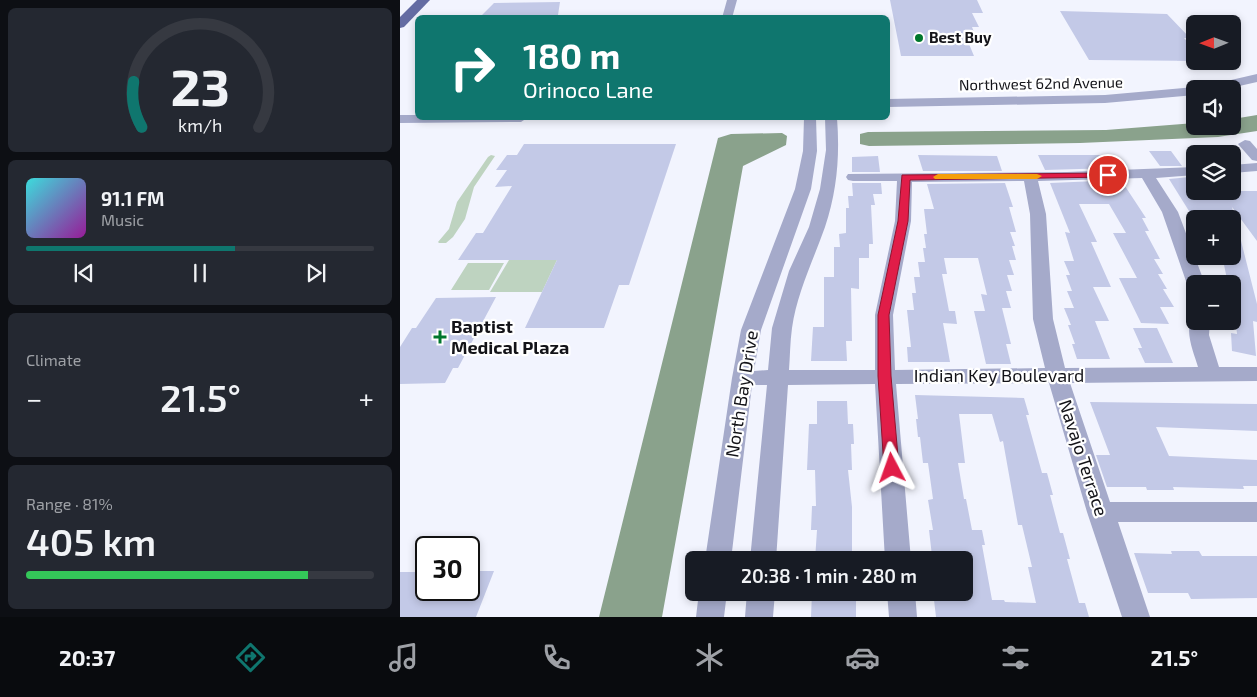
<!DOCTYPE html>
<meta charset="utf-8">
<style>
:root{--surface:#171b24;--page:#242831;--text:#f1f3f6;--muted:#9ea1a6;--line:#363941;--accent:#0f766e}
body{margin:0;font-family:"Exo 2",sans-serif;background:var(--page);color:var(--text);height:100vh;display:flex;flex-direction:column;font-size:19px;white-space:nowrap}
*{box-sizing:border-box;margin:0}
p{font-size:16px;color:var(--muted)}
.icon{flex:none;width:28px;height:28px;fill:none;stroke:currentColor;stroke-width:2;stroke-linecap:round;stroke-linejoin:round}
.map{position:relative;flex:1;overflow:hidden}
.panel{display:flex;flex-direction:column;gap:8px;padding:8px;background:#0d0f14;width:400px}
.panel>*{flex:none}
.guide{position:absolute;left:15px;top:15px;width:475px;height:105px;border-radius:8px;box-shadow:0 2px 8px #0003;background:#0f766e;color:#fff;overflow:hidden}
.needle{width:32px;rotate:269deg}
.controls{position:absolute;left:786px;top:15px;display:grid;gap:10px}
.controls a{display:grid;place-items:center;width:55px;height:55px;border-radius:8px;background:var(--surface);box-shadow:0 2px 8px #0003;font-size:25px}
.speed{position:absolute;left:15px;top:536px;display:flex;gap:10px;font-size:25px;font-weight:700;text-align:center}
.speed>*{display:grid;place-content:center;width:65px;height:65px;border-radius:50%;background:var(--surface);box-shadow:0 2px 8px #0003;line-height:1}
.speed .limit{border:2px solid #111;border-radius:8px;background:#fff;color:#111}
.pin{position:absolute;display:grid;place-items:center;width:42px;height:42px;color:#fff;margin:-21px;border:2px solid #fff;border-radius:50%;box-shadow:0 1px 5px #0007}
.me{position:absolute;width:55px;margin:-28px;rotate:356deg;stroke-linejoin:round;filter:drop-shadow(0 0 4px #0008)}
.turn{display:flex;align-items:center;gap:18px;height:105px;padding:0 25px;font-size:22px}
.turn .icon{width:65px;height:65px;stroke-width:2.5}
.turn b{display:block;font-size:35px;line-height:42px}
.big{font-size:38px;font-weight:600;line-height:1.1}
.panel .tile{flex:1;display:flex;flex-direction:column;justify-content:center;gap:8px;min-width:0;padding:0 18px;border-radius:8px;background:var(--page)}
.panel .dial{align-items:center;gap:0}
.dial svg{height:130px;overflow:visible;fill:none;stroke:var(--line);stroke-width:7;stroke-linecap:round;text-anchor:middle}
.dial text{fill:var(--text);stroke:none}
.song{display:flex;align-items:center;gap:15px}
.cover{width:60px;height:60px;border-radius:8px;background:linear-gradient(135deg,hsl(180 70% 55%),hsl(300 70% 35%))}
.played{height:5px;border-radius:2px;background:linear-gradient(90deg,var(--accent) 60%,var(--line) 60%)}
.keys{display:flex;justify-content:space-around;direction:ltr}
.heat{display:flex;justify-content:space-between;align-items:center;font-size:28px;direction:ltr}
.charge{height:8px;border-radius:4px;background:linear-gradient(90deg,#34c759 81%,var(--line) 0)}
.trip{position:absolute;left:285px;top:551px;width:288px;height:50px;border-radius:8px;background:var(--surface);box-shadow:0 2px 8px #0003;font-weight:600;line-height:50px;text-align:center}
.tabs{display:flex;height:80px;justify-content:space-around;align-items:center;background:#090b0e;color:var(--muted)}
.tabs .icon{width:35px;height:35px}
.tabs .selected{color:var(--accent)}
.tabs b{font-size:22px;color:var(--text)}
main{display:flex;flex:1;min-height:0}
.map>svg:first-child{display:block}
.green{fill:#bed3c0}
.water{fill:#8aa28c}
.building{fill:#c3c9e7;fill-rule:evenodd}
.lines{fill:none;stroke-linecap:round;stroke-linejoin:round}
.minor{fill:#a5aaca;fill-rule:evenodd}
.major{fill:#646ca3;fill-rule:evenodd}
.route{fill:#e11d48;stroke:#92132f}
.slow{fill:#f59e0b}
.poi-dot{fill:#00772d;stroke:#fff;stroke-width:2}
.labels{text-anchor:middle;stroke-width:4.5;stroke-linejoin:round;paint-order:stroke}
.far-poi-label{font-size:15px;font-weight:bold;fill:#131318;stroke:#fff;text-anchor:start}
.far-street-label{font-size:15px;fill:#131318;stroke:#fff}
.poi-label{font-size:18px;font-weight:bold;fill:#131318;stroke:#fff;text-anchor:start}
.street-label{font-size:18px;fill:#131318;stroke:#fff}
</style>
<main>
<section class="panel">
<div class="tile dial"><svg viewBox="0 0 100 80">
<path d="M14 69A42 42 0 1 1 86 69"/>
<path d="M14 69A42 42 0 0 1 9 41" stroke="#0f766e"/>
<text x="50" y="56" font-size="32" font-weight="700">23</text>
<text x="50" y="72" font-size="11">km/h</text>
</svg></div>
<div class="tile">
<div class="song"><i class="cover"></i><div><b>91.1 FM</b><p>Music</p></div></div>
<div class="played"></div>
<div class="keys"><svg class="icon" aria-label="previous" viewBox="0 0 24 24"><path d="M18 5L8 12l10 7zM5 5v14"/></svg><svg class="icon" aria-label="pause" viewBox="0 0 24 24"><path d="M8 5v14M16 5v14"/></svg><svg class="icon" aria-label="next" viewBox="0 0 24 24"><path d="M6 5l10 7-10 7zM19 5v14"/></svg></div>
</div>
<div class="tile"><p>Climate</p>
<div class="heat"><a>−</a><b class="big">21.5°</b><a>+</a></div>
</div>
<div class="tile"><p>Range · 81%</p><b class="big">405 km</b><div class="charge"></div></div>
</section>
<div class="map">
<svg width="857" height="617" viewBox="0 0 857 617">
<rect width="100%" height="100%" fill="#f2f4fe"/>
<path class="green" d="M91 155 95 156 74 187 65 219 53 237 46 243H39L38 242 49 229 57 202 88 157Z
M109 260H157L142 292H90Z
M68 263H104L89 290H51Z"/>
<path class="water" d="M857 115V131L818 137 680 143 469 146 460 144V134L468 132 706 130 795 123V126H832L833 119Z
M382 133 387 136 386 145 343 166 262 617H199L318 138 331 134Z"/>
<path class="building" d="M490 0H577L583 13H572L579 27H572L574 32H564L574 56H501Z
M160 2 158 15 81 16 94 3Z
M660 11 767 14 790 38H784L795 50V61H806L689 60Z
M124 144H276L229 285H219L204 328H125L157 260H58L76 233H83L112 186 95 187 107 170H96L107 155H117Z
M749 151H771L782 166H760Z
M518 155 597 156 602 171H523Z
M638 155H705L714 168 645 170Z
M478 156 480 172H452V157Z
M790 177 795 184V191H857V241L832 207 835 219H794L769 179Z
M721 180 746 218H742L749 231H745L760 259H754L763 274H758L767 289H763L774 307H760L769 324 741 323 719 278H737L713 233H726L709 204H679L697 242H691L711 287H693L709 321H695L710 359H677L672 344H675L668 325H671L664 308H674L667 291H672L666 275H670L664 261H674L665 232 670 233 650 183Z
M452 183H481L482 194H473L475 205H471L473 244H469V258H459V289L451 288 452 341H446L447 361H411L413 327H424V277H434V247H440L439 234 446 233V208H449L448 196H453Z
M605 183 613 207H609L616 232H610L615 246H612L616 260H609L614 275H607L612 291H606L611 308H602L611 344H606L611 364H586L574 311H585L581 294 587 295 578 258H544L547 274H542L549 311H555L557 324 543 323 550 362H508L507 347H511L507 310H514L512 293H516L514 277H520L518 262H525L523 248H526L524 234H527L524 209H534L527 184Z
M832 229H838L857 304V322L853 321 856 356 832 351 831 333 837 334 832 284H828L823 260 832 261Z
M96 297 58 368H53L45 383 0 384V347L12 328H16L36 298Z
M733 328H757L773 363H745L738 348H742Z
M515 395 624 398 629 415H626L642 473H647L653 495H650L660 533H663L670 559H667L679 603H685L689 617H536L534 600H564V556H532L529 530H533L528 500 533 499 528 463H523L520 437H518L516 419H518ZM559 414H592L600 442 603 441 618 525H622L632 567H628L636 603 605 602 604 600H592L582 545H585L582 530H572L566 499H564L558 463H565Z
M417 401H447L448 424H453L454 444H451L452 470H448L452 507V560H415L417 530H411L412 506H416L415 470H407L409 424H417Z
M690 402 857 404V431L756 427 769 456 857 460V486H843L844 489 773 487 774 490H747L746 487H707L696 455H710Z
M771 551H799L802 556H857V598L791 599 788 593H748L734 553 772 554Z
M69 571H94L76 617H0V572H26V590H69Z
M412 592H456V617H411Z"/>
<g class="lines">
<path class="minor" d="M327 0H337L332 18H322Z
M857 74V82L826 89H803L805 86Z
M795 87 799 89H795V95L705 103 488 107V99L705 95Z
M0 115H18V118H127L121 122 0 123Z
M404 118H416L417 151 411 189 361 330 354 371 368 370 372 328 389 271 409 227 420 189 426 150 425 118H437C440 156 437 191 425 227 413 261 397 293 392 328 390 342 390 357 389 370H475V315L495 221 497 181H453L448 180 446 177 448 174 667 172 795 167V175L756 178 778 212 805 284H795V289L790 288 787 284 762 212 742 178 638 181 646 214 653 319 665 368 798 367C794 353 782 327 795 316V321H810L809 335 819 367H857V381L670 383 710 502H857V522H718L750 617H722L687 512 649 383 496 384 511 560H485L475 384 388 385 376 560H350L367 385H352L331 560H305L332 378 341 330 395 189 403 151ZM624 181 630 214 633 319 645 368 495 370 493 315 511 221 512 182Z
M845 140 850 141 857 149V161L852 160 838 144Z
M857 163V171L832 173V165Z
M299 592H327L324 617H296Z
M347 592H375L373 617H345Z
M487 592H515L517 617H489Z"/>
<path class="major" d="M17 0H30L4 27 0 28V17Z"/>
</g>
<path class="route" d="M708 173H711V177L510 180 508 221 489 315 491 376 499 468 497 472 492 474 487 472 484 468 478 376V315L498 221 502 175Z"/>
<path class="slow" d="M538 174H637L642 176 637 179H535L533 177Z"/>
<g class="poi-dot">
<circle cx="519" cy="38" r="5"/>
<path d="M37.5 329.5h5v5h5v5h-5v5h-5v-5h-5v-5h5z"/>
</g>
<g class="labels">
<g class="far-poi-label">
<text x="529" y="43">Best Buy</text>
</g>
<g class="far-street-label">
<text transform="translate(641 84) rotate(-1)" y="5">Northwest 62nd Avenue</text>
</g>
<g class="poi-label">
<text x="51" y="333">Baptist<tspan x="51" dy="21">Medical Plaza</tspan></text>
</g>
<g class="street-label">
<text x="599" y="382">Indian Key Boulevard</text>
<text transform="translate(342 394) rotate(-81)" y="6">North Bay Drive</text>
<text transform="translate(683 458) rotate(72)" y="6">Navajo Terrace</text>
</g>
</g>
</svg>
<div class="controls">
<a><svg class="needle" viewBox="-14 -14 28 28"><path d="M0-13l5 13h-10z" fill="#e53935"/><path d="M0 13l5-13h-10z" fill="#9ea1a6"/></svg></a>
<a><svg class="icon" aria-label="sound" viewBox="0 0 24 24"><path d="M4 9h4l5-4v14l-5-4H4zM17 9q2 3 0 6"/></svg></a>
<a><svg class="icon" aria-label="layers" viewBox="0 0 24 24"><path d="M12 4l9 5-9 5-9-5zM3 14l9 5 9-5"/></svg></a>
<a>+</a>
<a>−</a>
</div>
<div class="speed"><div class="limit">30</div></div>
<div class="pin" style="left:708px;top:175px;background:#d93025"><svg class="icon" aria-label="arrive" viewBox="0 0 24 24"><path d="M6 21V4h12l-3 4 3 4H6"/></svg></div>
<svg class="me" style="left:492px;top:468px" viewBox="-20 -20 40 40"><path d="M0-17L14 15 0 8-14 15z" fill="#e11d48" stroke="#fff" stroke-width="4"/></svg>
<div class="trip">20:38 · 1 min · 280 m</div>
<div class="guide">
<div class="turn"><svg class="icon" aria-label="right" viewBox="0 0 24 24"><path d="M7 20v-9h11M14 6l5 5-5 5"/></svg><div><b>180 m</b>Orinoco Lane</div></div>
</div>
</div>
</main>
<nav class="tabs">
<b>20:37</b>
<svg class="icon selected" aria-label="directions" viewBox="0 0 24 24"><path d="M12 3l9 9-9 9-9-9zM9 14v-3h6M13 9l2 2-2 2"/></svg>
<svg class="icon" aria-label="music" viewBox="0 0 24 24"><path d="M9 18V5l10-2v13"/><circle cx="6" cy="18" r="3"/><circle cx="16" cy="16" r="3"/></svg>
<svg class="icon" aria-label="phone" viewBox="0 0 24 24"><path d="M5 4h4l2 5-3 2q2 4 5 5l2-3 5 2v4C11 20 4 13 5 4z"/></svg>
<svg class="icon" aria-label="climate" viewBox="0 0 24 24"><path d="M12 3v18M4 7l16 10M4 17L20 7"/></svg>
<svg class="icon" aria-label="car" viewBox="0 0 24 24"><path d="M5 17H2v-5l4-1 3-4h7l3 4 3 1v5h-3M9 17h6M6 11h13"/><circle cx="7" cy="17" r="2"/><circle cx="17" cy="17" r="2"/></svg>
<svg class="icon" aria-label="filters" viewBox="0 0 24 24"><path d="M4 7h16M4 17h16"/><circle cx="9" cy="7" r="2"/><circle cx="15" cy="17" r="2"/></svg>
<b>21.5°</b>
</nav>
